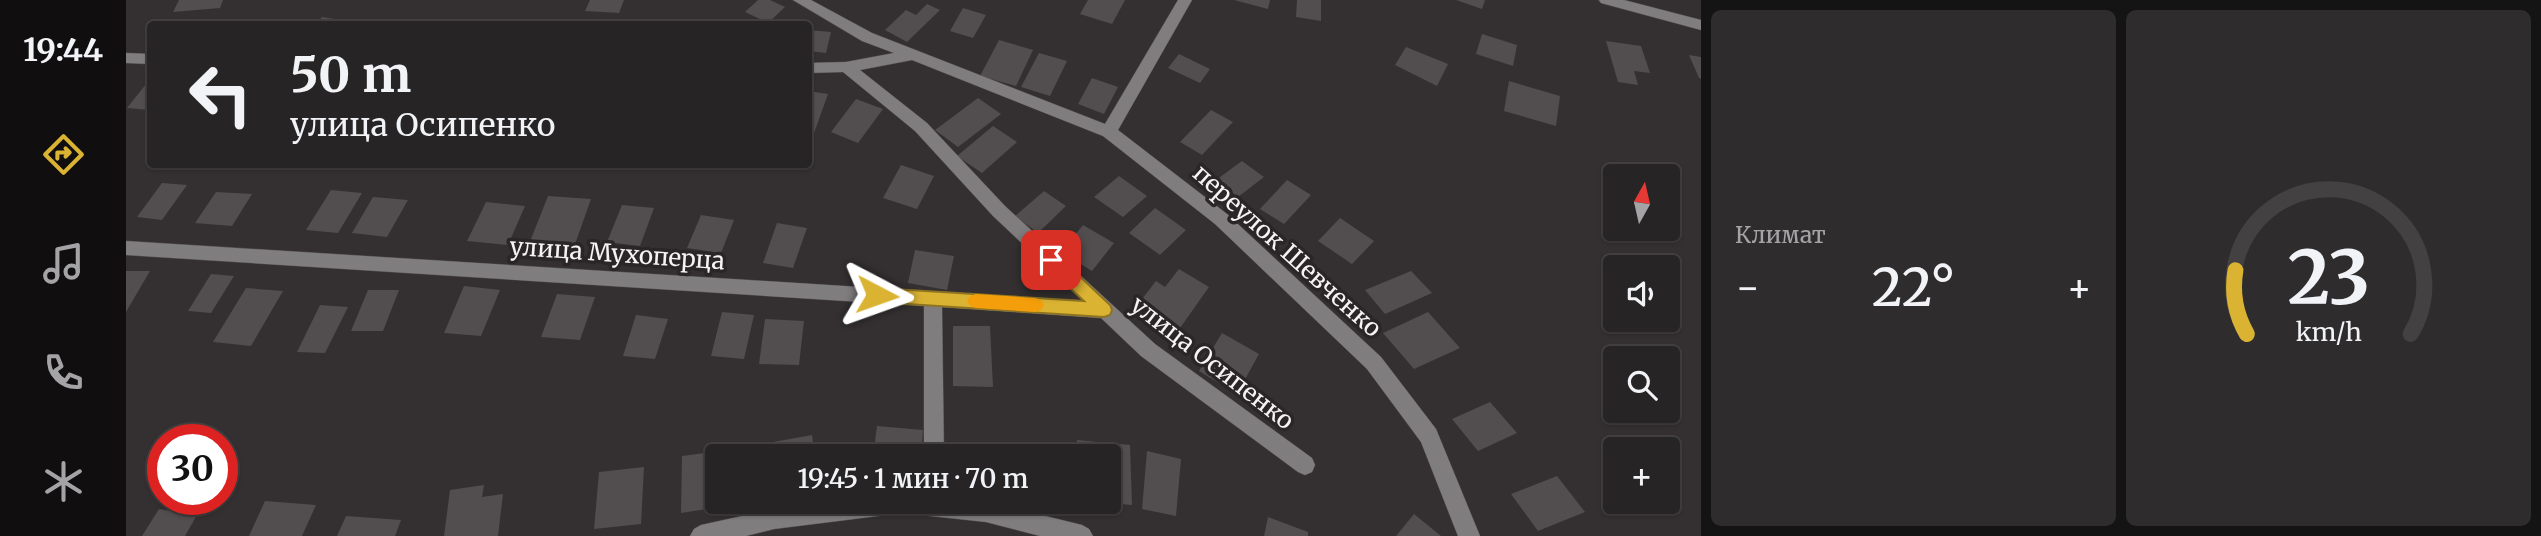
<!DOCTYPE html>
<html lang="ru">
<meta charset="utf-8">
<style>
:root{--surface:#272425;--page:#2f2c2d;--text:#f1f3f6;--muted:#a4a4a7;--line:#434142;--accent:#dab333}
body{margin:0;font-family:Merriweather,serif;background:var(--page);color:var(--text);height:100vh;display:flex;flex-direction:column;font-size:26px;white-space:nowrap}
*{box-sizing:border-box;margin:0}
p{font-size:23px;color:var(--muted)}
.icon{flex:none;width:38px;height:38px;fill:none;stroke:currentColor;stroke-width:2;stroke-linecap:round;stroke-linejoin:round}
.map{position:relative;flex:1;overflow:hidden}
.sheet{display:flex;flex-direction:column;gap:10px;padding:10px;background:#151414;width:840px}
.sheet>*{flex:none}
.guide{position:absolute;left:21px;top:21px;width:665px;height:147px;border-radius:7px;box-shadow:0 2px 5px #0004,0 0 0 2px var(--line);background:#272425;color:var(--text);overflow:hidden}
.needle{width:46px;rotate:8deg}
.tools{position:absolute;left:1477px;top:164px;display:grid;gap:14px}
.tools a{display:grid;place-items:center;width:77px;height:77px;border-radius:7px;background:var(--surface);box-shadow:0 2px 5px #0004,0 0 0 2px var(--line);font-size:35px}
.speed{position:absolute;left:21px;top:424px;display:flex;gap:14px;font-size:35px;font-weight:700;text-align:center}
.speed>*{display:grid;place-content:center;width:91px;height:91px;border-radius:50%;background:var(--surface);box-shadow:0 2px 5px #0004,0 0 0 2px var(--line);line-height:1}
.speed .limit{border:10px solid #d22;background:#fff;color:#111}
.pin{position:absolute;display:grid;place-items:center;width:60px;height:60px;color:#fff;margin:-30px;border-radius:14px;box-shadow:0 4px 10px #0006}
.me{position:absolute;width:77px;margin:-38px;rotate:94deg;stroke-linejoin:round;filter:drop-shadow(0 0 5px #0008)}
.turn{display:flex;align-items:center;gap:24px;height:147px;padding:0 28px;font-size:32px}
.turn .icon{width:91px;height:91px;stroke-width:2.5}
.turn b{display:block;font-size:49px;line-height:60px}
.big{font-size:52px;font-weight:600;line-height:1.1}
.sheet .card{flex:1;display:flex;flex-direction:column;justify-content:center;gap:10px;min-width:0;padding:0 24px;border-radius:10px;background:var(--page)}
.sheet .dial{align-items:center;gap:0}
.dial svg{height:182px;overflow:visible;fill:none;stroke:var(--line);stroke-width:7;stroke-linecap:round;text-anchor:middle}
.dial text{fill:var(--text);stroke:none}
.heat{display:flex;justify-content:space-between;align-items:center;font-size:38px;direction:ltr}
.sheet .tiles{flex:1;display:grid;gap:10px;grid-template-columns:repeat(2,1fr)}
.trip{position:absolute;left:579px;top:444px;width:416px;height:70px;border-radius:7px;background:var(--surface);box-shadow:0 2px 5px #0004,0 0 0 2px var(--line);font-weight:600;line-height:70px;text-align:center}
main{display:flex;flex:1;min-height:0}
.menu{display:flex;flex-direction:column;width:126px;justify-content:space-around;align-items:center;background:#100e0f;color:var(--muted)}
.menu .icon{width:49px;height:49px}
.menu .current{color:var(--accent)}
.menu b{font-size:32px;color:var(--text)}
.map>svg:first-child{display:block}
.building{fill:#524d4e}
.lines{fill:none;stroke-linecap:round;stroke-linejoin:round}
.minor-casing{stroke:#534f50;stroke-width:1}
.minor{fill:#7f7d7e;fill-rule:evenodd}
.route{fill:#dab333;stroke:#8e7421;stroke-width:2}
.slow{fill:#f59e0b}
.labels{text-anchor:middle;stroke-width:7;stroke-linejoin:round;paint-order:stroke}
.street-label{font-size:24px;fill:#f5f3f3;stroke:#2a2628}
</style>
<main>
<nav class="menu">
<b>19:44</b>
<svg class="icon current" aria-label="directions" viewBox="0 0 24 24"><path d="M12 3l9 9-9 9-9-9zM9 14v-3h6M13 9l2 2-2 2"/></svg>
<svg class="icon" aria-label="music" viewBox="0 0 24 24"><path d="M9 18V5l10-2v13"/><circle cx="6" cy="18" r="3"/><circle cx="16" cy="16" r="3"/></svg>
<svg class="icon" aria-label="phone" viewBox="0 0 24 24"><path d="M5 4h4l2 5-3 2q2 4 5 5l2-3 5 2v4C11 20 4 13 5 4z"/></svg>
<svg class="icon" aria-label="climate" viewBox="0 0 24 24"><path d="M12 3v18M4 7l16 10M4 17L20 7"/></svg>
</nav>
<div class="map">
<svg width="1575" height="536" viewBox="0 0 1575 536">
<rect width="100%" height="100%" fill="#343031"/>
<path class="building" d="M53 0H97L94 8 47 12Z
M464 0H498L493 13 459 11Z
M632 0H644L659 7 642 23 619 12Z
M962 0H999L986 24 954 14Z
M1108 0H1144L1142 9Z
M1171 0H1195V21L1170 17Z
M1330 0H1359L1356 9Z
M801 4 814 10 781 42 759 30 780 10 790 15Z
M837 8 860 15 847 38 824 31Z
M196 17 221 21 218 24H190Z
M682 30 705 32 700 53 682 51Z
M1356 34 1391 45 1387 66 1350 54Z
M873 40 907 50 890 86 854 76Z
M1480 41 1515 46 1524 73 1508 71 1512 85 1492 82Z
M1280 47 1322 64 1311 86 1269 65Z
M913 53 941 61 924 96 895 87Z
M1053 54 1084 69 1074 83 1042 68Z
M1563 55 1575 57V79L1573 78Z
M966 78 992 87 978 114 952 104Z
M24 79V110L1 108Z
M1383 81 1434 96 1430 126 1378 111Z
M682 91 702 94 687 136 682 135Z
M852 98 875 114 832 147 809 130Z
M730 99 757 109 732 143 705 132Z
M1085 110 1107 122 1076 155 1054 142Z
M867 126 891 142 856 173 831 156Z
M1116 161 1138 177 1112 197 1090 180Z
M775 165 808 176 791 209 757 198Z
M993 176 1021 196 997 217 968 197Z
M1161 180 1185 195 1158 224 1134 209Z
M36 183 61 185 36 220 11 217Z
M205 190 236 193 212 233 180 230Z
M918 191 940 206 912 233 889 216Z
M90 192 126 194 106 226 69 223Z
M422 196 465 199 448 247 403 244Z
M247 197 282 200 261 237 226 233Z
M360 202 399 206 382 245 341 241Z
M496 205 528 208 514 246 481 242Z
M1029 208 1060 230 1034 255 1003 233Z
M575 215 608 220 595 253 561 248Z
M1214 218 1248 241 1226 264 1192 241Z
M651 223 681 228 667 268 637 263Z
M957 225 988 243 966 271 935 252Z
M789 250 828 256 821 290 782 283Z
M1053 269 1083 287 1047 338 1006 312 1030 281 1039 287Z
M0 271H24L0 312Z
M1285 271 1306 293 1259 314 1239 290Z
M85 274 108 276 85 313 62 311Z
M338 286 374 290 355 336 318 333Z
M120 288 157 291 125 346 87 342Z
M242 290H273L257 331H225Z
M431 294 469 297 454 340 415 337Z
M194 305 222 307 199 353 171 352Z
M596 312 628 315 618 359 585 356Z
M1302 312 1334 348 1288 369 1257 333Z
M510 315 542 319 529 359 497 356Z
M639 319 678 321 673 365 633 364Z
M827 326H864L867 387 827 386Z
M1096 333 1133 354 1111 394 1073 371Z
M1364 402 1391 433 1352 451 1326 419Z
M751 426 797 430 795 457H747Z
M686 435 689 457H648L647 442Z
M951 440 1004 445 1006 505 984 503V457H951Z
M1021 451 1055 459 1050 516 1016 509Z
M586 452 587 508 555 513 556 456Z
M518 467 515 524 468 529 473 472Z
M1431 476 1459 512 1412 531 1385 494Z
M358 485 356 497 377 494 372 536H318L324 490Z
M139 501 190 505 176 536H123Z
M33 509 71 515 59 536H16Z
M1288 514 1315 536H1270Z
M220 516 275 520 269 536H211Z
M1142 517 1182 532V536H1138Z"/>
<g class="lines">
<defs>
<path id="minor" d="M667 0H685L746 33 979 124 1052 0H1066L992 130 1101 214 1255 357 1310 429 1354 536H1332L1295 442 1241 369 1089 224 977 136 786 60 734 70 801 123 879 206 1029 344 1186 458 1189 465 1186 472 1179 475 1172 472 1015 356 975 318 816 307 818 457H798V306L0 255V241L957 301 867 216 789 131 717 72 682 73V63L720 62 768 53 736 41Z
M1473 0H1498L1575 20V30L1475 3Z
M0 53 24 54V64L0 63Z
M700 502H862L956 525 963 529 967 536H914L860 522 776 513 648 529 620 536H564L568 529 575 525 648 509Z"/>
</defs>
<use href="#minor" class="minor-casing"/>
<use href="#minor" class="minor"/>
</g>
<path class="route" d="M925 253 931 255 984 305 986 310 984 315 978 317 751 302 746 300 743 295 746 290 751 288 958 301 920 265 917 260 920 255Z"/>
<path class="slow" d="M850 294 909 298 915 300 918 305 915 310 909 312 850 308 844 306 841 301 844 296Z"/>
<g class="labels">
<g class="street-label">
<text transform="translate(1161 251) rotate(42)" y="8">переулок Шевченко</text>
<text transform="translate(491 254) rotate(4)" y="8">улица Мухоперца</text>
<text transform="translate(1086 363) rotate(38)" y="8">улица Осипенко</text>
</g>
</g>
</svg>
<div class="tools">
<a><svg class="needle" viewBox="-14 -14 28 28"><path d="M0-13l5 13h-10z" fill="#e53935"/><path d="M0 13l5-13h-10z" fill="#a4a4a7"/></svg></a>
<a><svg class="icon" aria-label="sound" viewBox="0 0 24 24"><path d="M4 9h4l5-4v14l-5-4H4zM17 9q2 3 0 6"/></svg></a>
<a><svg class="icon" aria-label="search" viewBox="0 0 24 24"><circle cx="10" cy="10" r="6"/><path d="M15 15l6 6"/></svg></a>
<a>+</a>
</div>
<div class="speed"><div class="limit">30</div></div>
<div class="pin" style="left:925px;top:260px;background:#d93025"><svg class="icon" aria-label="arrive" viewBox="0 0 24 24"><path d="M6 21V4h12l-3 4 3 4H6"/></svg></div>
<svg class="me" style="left:751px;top:295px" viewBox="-20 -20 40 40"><path d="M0-17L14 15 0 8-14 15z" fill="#dab333" stroke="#fff" stroke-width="4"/></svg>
<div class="trip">19:45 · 1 мин · 70 m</div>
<div class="guide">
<div class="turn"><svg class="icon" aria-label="left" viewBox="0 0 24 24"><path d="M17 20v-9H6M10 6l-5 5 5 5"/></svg><div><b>50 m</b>улица Осипенко</div></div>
</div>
</div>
<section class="sheet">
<div class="tiles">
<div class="card"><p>Климат</p>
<div class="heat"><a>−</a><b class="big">22°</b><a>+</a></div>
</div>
<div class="card dial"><svg viewBox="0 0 100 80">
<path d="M14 69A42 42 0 1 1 86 69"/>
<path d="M14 69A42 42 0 0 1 9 41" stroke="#dab333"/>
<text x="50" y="56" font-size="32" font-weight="700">23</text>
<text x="50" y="72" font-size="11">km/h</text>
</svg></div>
</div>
</section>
</main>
